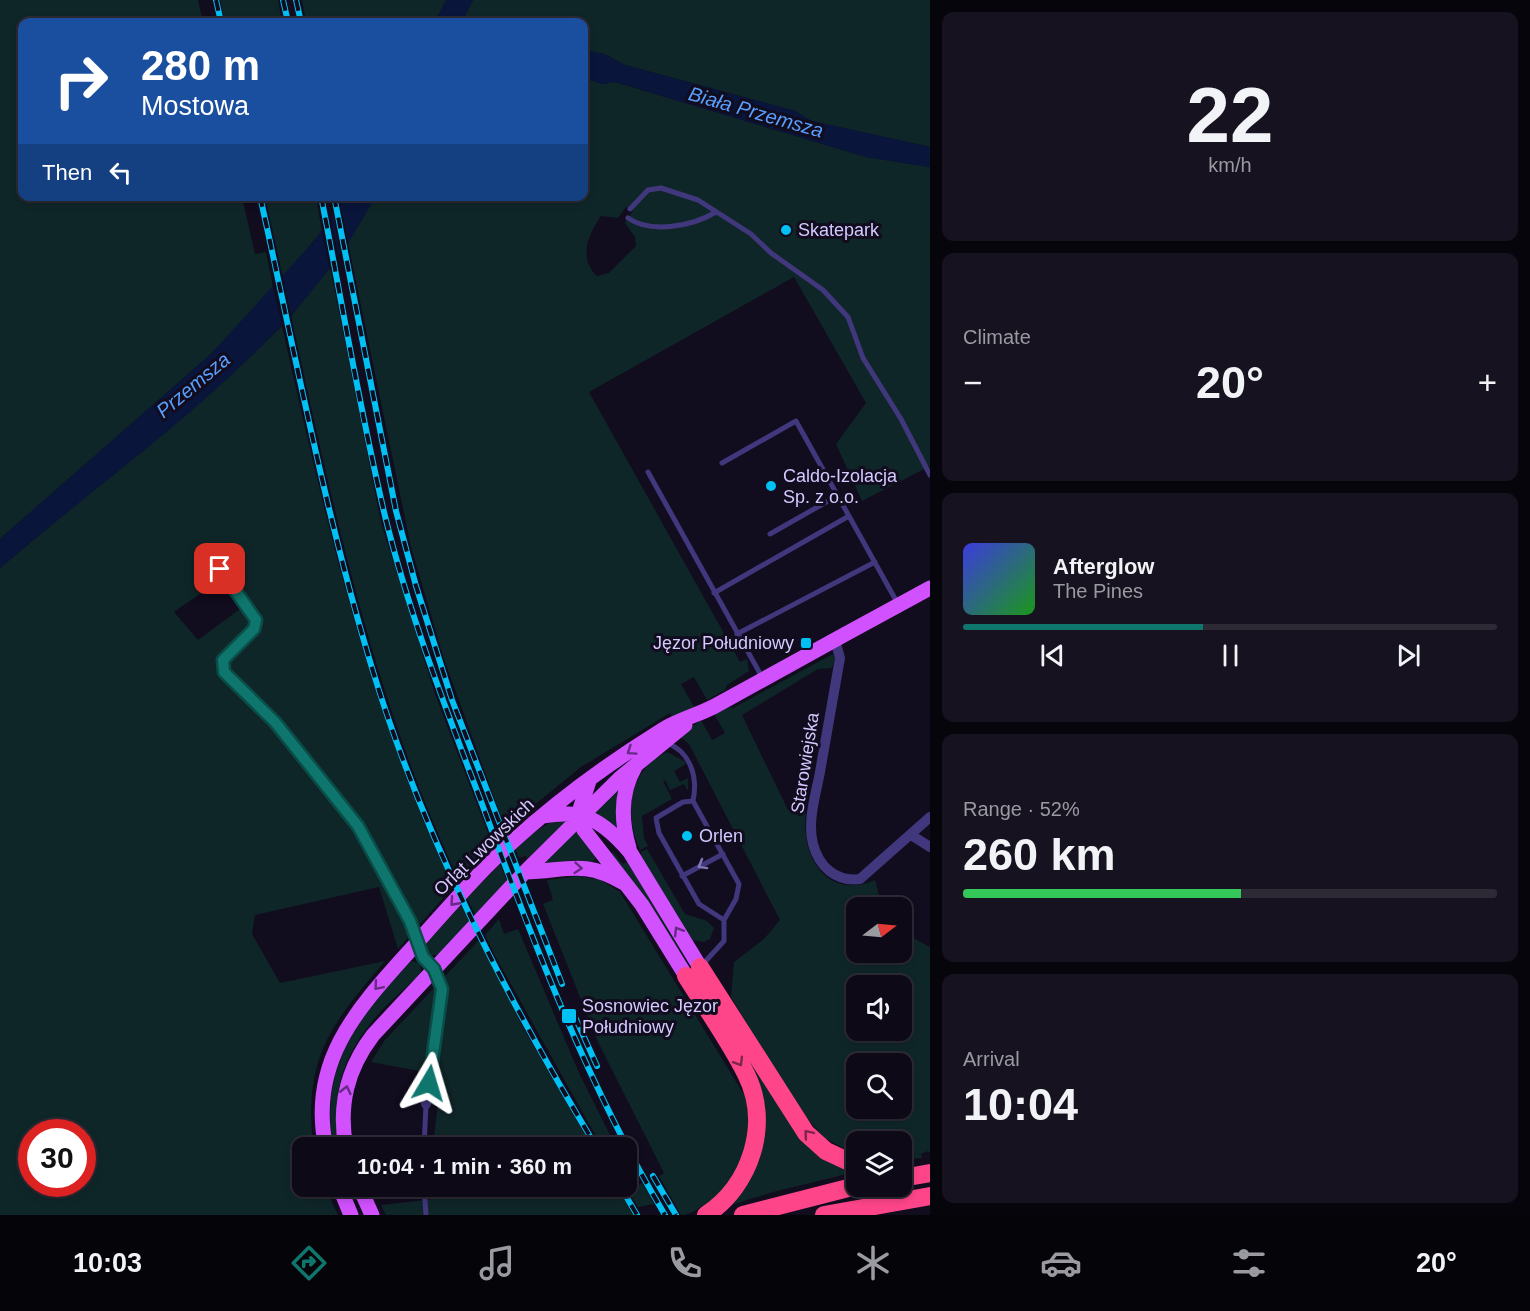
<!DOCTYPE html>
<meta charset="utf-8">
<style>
:root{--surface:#0d0916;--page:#16121f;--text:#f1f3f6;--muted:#9a9aa1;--line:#2d2a35;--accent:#0f766e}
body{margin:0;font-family:Helvetica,sans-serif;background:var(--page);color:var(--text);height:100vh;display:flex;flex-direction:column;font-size:22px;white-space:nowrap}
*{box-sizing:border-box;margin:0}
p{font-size:20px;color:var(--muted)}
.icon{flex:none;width:33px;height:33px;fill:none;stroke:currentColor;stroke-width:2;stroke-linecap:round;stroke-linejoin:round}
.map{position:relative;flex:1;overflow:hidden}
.side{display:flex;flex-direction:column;gap:12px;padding:12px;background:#07050c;width:600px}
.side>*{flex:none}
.guide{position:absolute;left:18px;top:18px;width:570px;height:183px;border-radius:12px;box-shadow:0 3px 9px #0003,0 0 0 2px var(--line);background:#1a4fa0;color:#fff;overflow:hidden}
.needle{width:39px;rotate:74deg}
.fabs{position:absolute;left:846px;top:897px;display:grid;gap:12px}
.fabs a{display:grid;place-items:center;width:66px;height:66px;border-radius:12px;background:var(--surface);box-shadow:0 3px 9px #0003,0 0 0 2px var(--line);font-size:30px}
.speed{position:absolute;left:18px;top:1119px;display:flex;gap:12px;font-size:30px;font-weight:700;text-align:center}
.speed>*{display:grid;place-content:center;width:78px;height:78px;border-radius:50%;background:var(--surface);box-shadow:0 3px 9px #0003,0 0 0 2px var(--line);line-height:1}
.speed .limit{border:9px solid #d22;background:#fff;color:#111}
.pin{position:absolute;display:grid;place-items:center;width:51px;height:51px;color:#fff;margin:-26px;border-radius:12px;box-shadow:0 3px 9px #0006}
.me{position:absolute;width:66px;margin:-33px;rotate:7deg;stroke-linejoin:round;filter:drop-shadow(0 0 4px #0008)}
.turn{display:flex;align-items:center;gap:21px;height:126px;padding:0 24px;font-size:27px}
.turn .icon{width:78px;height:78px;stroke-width:2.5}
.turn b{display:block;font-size:42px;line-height:51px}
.then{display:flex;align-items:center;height:57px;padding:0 24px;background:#0003;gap:12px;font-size:22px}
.big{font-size:45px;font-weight:600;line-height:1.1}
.side .tile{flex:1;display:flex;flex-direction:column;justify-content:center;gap:9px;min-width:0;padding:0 21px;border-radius:12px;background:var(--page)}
.side .dial{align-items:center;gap:0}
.dial b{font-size:78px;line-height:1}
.song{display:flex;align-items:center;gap:18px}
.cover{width:72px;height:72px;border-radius:9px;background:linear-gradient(135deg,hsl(240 70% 55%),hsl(120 70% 35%))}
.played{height:6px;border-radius:3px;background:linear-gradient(90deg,var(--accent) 45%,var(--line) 45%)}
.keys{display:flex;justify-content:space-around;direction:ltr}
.heat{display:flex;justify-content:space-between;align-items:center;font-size:33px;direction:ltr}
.charge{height:9px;border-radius:4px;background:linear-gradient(90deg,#34c759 52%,var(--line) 0)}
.trip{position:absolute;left:292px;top:1137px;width:345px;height:60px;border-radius:12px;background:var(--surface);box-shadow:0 3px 9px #0003,0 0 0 2px var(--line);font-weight:600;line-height:60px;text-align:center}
.dock{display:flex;height:96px;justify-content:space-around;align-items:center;background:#050409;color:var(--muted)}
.dock .icon{width:42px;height:42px}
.dock .on{color:var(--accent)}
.dock b{font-size:27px;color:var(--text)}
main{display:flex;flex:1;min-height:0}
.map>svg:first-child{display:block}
.green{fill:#0f2628;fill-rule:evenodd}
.water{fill:#09153a}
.pier{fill:#110c1e}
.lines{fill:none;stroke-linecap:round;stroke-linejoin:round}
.service{stroke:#41377d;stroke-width:5}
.minor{stroke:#41377d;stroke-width:10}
.primary{stroke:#d151fe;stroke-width:15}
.motorway{stroke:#fe4589;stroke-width:18}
.rail-casing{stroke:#01c0f3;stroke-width:6}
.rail{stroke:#110c1e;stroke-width:4;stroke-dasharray:11;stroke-linecap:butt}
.oneway{stroke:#672b83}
.oneway2{stroke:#8479b8}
.oneway3{stroke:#7c264e}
.route-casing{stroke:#0a4d48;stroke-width:15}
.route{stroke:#0f766e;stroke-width:10}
.poi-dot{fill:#01c0f3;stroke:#110c1e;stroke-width:2}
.labels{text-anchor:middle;stroke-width:6;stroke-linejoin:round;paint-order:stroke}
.poi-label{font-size:18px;fill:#d5c9ff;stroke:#110c1e;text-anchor:start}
.street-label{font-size:18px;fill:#d5c9ff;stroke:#110c1e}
.water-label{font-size:20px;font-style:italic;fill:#589ffe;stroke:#110c1e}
</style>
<main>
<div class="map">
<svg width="930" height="1215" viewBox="0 0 930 1215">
<rect width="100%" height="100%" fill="#110c1e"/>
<path class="green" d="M0 0H198L203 22H22V196L242 197 255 254 266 252 273 287 211 354 0 539Z
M220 0H278L282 22H225Z
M302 0H446L435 22H306Z
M473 0H930V147L811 121 795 111 625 65 604 54 584 50V22H462Z
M584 78 602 84 615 82 866 157 930 167V466L862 501 836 444 866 403 794 277 589 392 740 662 747 659 749 671 727 685 725 690 707 700 694 677 681 684 694 707 672 719 670 713 581 767 511 824 504 825 444 659 411 547 348 243 375 197 584 196ZM626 207 633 211 625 223 635 237 636 246 609 273 597 276C578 258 588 235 601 216L618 218Z
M265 197H316L322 231 283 277Z
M330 267 381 523 435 694 493 846 459 880C374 702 333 507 291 316Z
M282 326C325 518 368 709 453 887L398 949 379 887 255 915 252 934 280 983 385 961C329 1027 304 1057 313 1147L303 1148V1186L325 1187 338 1215H0V568L232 374ZM221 579 244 606 198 640 174 612ZM32 1132H82V1184H32Z
M833 654 835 658 832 668 818 669 742 715 788 810 806 813C800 856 827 901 875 880L882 907 856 908V952H902V932L930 947V1153L928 1151 921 1154 922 1158 902 1159V1142H856V1155L823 1137 801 1111 771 1064 731 997 734 962 764 939 780 920 689 744 679 736 701 720 712 740 725 733 714 714 726 707 733 708ZM856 986H902V1030H856ZM856 1064H902V1108H856Z
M667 752 684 761 686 764 674 771 680 782 688 778V791L684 784 670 790 665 780 663 781 672 799 642 816 644 838 648 846 640 850C624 815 628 769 667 752Z
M619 785 618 828 594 814Z
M572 816 527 859 526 856 519 858 515 849C534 833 547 820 572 816Z
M576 831 598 856 592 863 575 860 547 864 545 862Z
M647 849 685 914 707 921 714 928 710 939 704 942 692 940 640 857 641 852Z
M613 852 623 864 627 861 686 960 610 854Z
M500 864 507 882 476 916 467 898Z
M579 876 594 879 596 877 620 892 746 1098C753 1138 742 1181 706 1204 697 1209 690 1215 681 1215L659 1176 664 1173 598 1042 543 904 553 900 547 880Z
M461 905 470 922 438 955H430L425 948 427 943Z
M499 919 504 934 518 929 579 1073 616 1147H602L494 954 485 935Z
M479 940 526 1033 592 1147H433L441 1075 371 1062 385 1040Z
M411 961 420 963 421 972C409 986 394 997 381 1011 342 1055 332 1089 338 1147L333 1148C319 1065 358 1019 411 961Z
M702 983 762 1077 855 1172 773 1192 725 1207 764 1131Z
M627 1168 637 1186 642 1183 654 1204 638 1207 625 1187Z
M616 1186 633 1215H386L381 1205 434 1199V1187Z"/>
<path class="water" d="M446 0H473L462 22H435Z
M584 50 604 54 625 65 795 111 812 121 930 147V167L866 157 616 82 602 84 584 78Z
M344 197H375C296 349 128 458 0 568V539L211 354 315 240Z"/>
<path class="pier" d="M339 197 349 247 341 258 332 210Z
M330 213 339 260 330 271 321 226Z
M282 274 292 319 283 330 272 283Z"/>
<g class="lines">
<path class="service" d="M630 209 648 190 661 188 698 200 751 234 771 253 823 290 848 317 863 358 901 419 930 475
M628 218C651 234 693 226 716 212
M722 463 796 421 898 604
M648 472 762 677
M770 534 837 496
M714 593 849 516
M737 634 875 562
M667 743C691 752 698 778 693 801L739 884 736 899 724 920V941L702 965
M693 801 683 802 656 818 659 833 699 904 724 920
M682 876 723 854
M424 1148 426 1104
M424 1186 426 1215"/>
<path class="minor" d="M220 569 256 620 254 629 223 660 222 666 230 679 275 722 358 826 410 921 423 957 434 969 442 989 426 1104
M835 640 840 658C833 696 827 734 820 772 816 794 807 821 813 844 819 867 836 882 860 879L930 817
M911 835 930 847"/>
<path class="primary" d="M589 781 580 809 584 830 642 905 686 976
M544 816C584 808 604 822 630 852L700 967
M629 848C621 821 620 793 635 767
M525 872C567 871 583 859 624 883
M326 1148C307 1060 360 1006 414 946 439 918 464 889 490 863 542 812 601 768 662 730 678 720 698 715 715 706 787 666 858 627 930 588
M346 1148C338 1105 347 1069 373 1035L525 872 620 778 685 725
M339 1186 351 1215
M359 1186 372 1215"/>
<path class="motorway" d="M700 967 806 1133 826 1151 856 1165
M686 976C706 1008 729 1040 746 1074 771 1124 751 1185 706 1215
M902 1178 930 1173
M743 1215 856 1186
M824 1215 930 1196"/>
<defs>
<path id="rail" d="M216 0 221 22
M283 0 288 22
M296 0 301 22
M260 196C295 354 325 513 372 668 423 837 506 997 597 1148
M321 196C342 303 360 411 385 516 409 614 446 709 482 804 534 944 588 1086 665 1215
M334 196 396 511 416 586 452 700 562 984
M575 1017 597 1066
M653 1176 676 1215
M620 1186 637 1215"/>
</defs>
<use href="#rail" class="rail-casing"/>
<use href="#rail" class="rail"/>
</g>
<defs><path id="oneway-chevron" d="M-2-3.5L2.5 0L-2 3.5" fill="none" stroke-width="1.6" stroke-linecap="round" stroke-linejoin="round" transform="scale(1.5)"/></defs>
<g class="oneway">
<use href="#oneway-chevron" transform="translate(631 751) rotate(146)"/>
<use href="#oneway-chevron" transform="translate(578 868) rotate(5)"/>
<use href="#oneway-chevron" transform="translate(454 902) rotate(132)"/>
<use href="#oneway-chevron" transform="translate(678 931) rotate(-122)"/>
<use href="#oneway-chevron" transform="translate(378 986) rotate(131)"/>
<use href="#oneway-chevron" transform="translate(346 1090) rotate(-77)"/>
</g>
<use class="oneway2" href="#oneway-chevron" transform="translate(702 865) rotate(151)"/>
<g class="oneway3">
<use href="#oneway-chevron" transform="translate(739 1062) rotate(59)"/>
<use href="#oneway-chevron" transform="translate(808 1134) rotate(-130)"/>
</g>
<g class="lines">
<defs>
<path id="route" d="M220 569 256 620 254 629 223 660 224 672 275 722 358 826 410 921 423 957 434 969 442 989 429 1083"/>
</defs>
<use href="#route" class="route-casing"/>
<use href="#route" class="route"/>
</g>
<g class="poi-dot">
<circle cx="786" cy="230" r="6"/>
<circle cx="771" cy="486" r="6"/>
<rect x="800" y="637" width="12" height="12" rx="3"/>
<circle cx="687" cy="836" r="6"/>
<rect x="561" y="1008" width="16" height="16" rx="3"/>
</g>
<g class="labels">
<g class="poi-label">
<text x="798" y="236">Skatepark</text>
<text x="783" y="482">Caldo-Izolacja<tspan x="783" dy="21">Sp. z o.o.</tspan></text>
<text x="794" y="649" text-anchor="end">Jęzor Południowy</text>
<text x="699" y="842">Orlen</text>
<text x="582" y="1012">Sosnowiec Jęzor<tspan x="582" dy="21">Południowy</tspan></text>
</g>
<g class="street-label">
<text transform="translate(805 763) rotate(-81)" y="6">Starowiejska</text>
<text transform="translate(484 847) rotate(-44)" y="6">Orląt Lwowskich</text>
</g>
<g class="water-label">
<text transform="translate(756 112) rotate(16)" y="7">Biała Przemsza</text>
<text transform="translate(193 385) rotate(-40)" y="7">Przemsza</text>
</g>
</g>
</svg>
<div class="fabs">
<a><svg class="needle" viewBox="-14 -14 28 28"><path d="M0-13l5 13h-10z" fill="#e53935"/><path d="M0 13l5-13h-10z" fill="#9a9aa1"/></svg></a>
<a><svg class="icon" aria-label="sound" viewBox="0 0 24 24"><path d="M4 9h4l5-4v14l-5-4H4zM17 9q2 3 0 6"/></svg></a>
<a><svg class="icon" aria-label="search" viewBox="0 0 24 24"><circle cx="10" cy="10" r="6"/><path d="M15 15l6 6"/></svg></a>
<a><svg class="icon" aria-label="layers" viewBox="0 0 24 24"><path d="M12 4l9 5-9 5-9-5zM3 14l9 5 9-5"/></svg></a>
</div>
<div class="speed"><div class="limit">30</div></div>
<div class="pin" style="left:220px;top:569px;background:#d93025"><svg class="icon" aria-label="arrive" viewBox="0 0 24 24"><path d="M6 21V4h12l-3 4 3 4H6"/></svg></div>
<svg class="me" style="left:429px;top:1083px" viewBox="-20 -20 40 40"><path d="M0-17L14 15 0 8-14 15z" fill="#0f766e" stroke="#fff" stroke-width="4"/></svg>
<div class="trip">10:04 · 1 min · 360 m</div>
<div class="guide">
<div class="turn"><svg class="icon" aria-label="right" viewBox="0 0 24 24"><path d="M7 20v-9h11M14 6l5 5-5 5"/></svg><div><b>280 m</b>Mostowa</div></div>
<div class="then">Then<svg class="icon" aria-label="left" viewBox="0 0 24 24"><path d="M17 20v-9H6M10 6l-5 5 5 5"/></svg></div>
</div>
</div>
<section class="side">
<div class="tile dial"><b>22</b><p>km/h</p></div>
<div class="tile"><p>Climate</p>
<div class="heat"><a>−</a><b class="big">20°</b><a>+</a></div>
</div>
<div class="tile">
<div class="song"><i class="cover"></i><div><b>Afterglow</b><p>The Pines</p></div></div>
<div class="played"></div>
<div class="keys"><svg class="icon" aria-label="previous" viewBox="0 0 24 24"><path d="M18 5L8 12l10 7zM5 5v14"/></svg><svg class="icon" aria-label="pause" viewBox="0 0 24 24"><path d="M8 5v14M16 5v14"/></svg><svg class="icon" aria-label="next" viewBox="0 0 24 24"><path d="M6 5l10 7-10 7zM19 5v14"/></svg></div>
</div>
<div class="tile"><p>Range · 52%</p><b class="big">260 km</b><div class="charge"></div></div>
<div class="tile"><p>Arrival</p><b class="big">10:04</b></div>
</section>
</main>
<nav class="dock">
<b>10:03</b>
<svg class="icon on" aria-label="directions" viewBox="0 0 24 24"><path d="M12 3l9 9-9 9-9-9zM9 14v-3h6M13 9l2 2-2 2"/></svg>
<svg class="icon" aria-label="music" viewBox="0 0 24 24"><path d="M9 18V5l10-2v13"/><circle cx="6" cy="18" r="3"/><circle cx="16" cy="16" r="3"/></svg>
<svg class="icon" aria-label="phone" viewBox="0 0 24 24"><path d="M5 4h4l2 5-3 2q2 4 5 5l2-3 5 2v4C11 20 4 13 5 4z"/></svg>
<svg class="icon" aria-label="climate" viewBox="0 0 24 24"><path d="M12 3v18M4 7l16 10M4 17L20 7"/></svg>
<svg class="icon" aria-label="car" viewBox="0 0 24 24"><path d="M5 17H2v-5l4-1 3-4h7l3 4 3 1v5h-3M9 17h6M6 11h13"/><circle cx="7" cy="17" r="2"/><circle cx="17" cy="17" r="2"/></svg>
<svg class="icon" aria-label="filters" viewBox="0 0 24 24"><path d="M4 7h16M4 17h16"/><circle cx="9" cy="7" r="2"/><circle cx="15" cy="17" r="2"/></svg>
<b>20°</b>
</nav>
